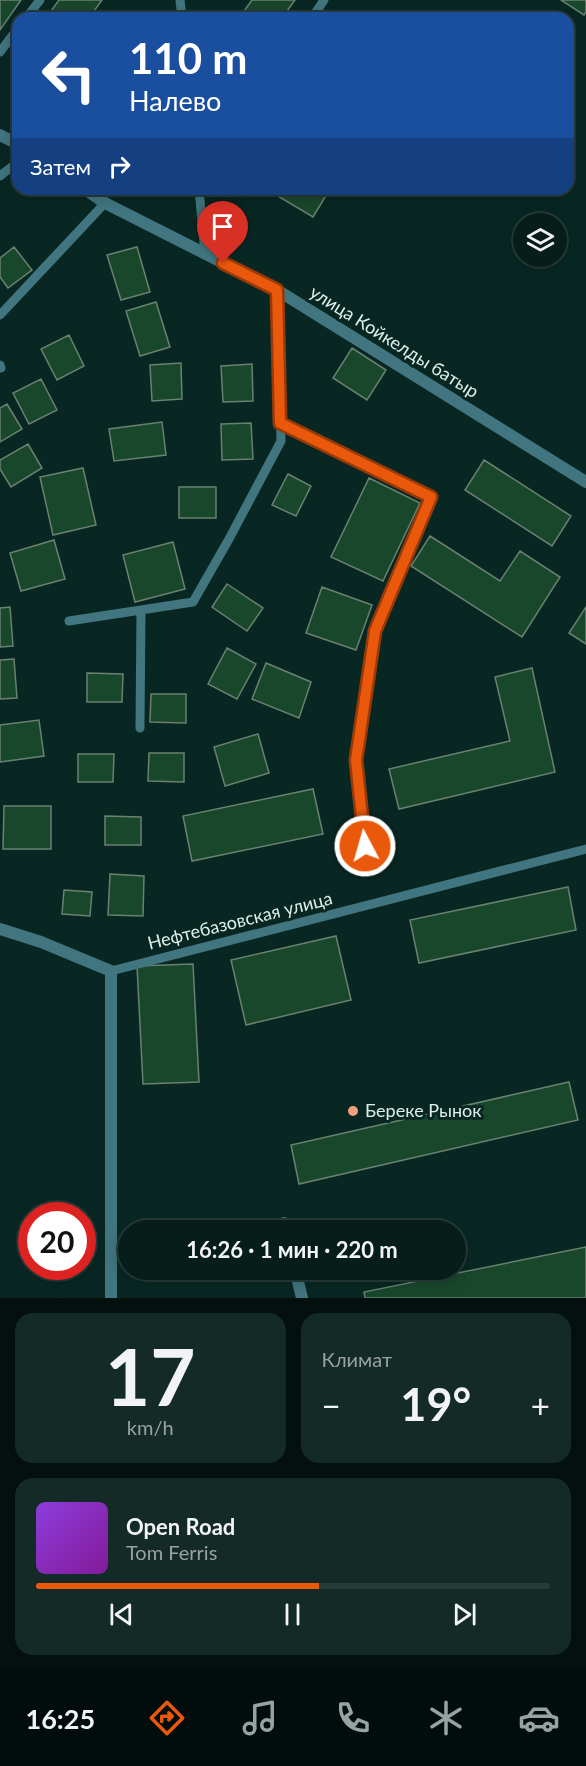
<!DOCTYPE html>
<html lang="ru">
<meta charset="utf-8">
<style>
:root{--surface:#061d1a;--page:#142a27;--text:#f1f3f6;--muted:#98a2a2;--line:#273b39;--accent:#ea580c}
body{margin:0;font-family:Lato,sans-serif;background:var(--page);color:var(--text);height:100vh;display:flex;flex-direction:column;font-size:22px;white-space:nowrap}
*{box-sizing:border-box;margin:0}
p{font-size:20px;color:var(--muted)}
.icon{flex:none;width:33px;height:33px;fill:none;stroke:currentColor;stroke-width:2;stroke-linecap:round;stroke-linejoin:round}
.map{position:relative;height:1298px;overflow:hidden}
.drawer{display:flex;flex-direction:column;gap:15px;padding:15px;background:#03100e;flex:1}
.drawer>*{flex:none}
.top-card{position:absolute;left:12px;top:12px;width:562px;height:183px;border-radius:18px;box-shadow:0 3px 15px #0003,0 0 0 2px var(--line);background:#1a4fa0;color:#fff;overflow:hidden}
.buttons{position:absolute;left:513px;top:213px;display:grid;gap:12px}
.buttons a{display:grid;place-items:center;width:54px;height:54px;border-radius:50%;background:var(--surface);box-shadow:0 3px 15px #0003,0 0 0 2px var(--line);font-size:30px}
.speed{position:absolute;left:18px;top:1202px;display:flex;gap:12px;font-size:30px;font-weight:700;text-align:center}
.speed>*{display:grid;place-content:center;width:78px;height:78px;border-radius:50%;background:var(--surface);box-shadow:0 3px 15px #0003,0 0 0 2px var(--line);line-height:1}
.speed .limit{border:9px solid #d22;background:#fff;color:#111}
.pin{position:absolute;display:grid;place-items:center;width:51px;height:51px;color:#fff;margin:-62px -26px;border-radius:50% 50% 50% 0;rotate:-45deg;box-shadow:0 0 6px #0007}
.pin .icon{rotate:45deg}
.me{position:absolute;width:66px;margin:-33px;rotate:354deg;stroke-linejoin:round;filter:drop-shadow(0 0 4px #0008)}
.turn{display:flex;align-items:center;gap:21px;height:126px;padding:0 18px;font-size:27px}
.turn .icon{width:78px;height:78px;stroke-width:2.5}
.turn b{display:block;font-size:42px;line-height:51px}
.then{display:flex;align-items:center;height:57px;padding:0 18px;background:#0003;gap:12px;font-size:22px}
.big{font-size:45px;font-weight:700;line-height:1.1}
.drawer .widget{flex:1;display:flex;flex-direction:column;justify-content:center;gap:9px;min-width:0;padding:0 21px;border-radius:18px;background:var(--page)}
.drawer .dial{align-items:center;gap:0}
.dial b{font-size:78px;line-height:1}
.song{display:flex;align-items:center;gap:18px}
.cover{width:72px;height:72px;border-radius:9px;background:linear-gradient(135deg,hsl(270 70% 55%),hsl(290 70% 35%))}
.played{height:6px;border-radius:3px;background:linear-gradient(90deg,var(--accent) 55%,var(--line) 55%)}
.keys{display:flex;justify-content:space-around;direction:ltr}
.heat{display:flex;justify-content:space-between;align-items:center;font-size:33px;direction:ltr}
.drawer .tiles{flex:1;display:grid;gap:15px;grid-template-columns:1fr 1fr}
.widget:last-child{grid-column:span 2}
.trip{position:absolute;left:118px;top:1220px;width:348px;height:60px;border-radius:30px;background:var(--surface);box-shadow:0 3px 15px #0003,0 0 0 2px var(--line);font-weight:700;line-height:60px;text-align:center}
.tabs{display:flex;height:96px;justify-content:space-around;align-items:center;background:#020c0a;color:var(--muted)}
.tabs .icon{width:42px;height:42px}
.tabs .selected{color:var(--accent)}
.tabs b{font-size:27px;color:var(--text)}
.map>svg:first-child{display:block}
.building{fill:#19472c;stroke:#6a8171;stroke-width:1.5}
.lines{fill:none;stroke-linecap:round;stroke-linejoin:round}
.lane{stroke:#41757f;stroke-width:9}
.street{stroke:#41757f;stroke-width:12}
.route-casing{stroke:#983908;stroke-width:15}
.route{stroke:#ea580c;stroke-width:10}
.poi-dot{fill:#f2a080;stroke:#082723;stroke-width:2}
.labels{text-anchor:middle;stroke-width:6;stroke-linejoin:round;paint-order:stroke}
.street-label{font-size:18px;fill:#ddeeeb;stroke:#082723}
.poi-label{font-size:18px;fill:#ddeeeb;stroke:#082723;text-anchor:start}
</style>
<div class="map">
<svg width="586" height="1298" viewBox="0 0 586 1298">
<rect width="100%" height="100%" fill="#082723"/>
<path class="building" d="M0 0H21L0 30Z
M59 0H102L89 18H46Z
M252 0H295L282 18H239Z
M561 0H586V12L584 15Z
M266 189H330L313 217Z
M14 247 32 270 8 288 0 277V258Z
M137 247 150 292 121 300 107 255Z
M156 302 170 347 140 356 126 311Z
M69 335 84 366 57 380 41 349Z
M352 348 386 370 367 400 333 378Z
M181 363 182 399 152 401 150 365Z
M252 364 253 401 223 402 221 366Z
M41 379 57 410 29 424 13 393Z
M7 404 22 429 0 442V408Z
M162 422 166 455 114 461 109 429Z
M251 423 253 459 222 460 221 424Z
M28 444 42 468 11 487 0 469V460Z
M484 460 571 516 552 546 465 490Z
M83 468 96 525 53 535 40 477Z
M288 474 311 486 296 516 272 505Z
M369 478 420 503 383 581 331 557Z
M179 487H216V518H179Z
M430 536 500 581 520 551 560 577 522 637 411 566Z
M54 540 65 579 21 591 10 553Z
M173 542 185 589 135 602 123 555Z
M227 584 263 608 247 631 212 607Z
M322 587 372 605 356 650 306 633Z
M10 607 13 646 0 647V608Z
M586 607V644L569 633Z
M227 648 256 664 237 699 208 684Z
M14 659 17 698 0 699V660Z
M266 663 311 682 299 718 252 699Z
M532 668 555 772 399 809 389 769 510 741 495 677Z
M87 673 123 674 122 702H87Z
M151 694H186V723L150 722Z
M39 720 44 756 0 762V725Z
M258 734 269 773 225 786 214 747Z
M149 753H184V782L148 781Z
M78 754H114L113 782H78Z
M313 789 323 834 192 861 183 816Z
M4 806H51V849H3Z
M105 816 141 817V845H105Z
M110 874 144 876 143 916 108 915Z
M568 887 576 930 419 963 410 920Z
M64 890 92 892 90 916 62 914Z
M336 936 351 1000 246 1025 231 960Z
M193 964 199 1082 143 1084 137 966Z
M569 1082 578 1120 299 1184 291 1145Z
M586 1247V1298H365L364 1292Z"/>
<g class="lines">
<path class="lane" d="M180 0 182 18
M26 18 40 0
M312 18 324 0
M0 52 18 28
M0 176 18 162
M199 189 205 254
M0 315 105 203
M0 365 1 368
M280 423 431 497 375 631 356 760 365 846
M69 621 193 602 229 539 281 441 277 290
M140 728 141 610
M111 971 586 849"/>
<path class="street" d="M0 135 18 144
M85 189 105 203 277 290 586 482
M0 929 41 942 111 971V1298
M284 1223 286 1230
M295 1269 302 1298"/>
</g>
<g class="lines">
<defs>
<path id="route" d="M223 263 277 290 280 423 431 497 375 631 356 760 365 846"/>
</defs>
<use href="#route" class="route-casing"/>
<use href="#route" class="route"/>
</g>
<circle class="poi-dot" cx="353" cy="1111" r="6"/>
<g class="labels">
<g class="street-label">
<text transform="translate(394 342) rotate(32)" y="6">улица Койкелды батыр</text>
<text transform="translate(240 921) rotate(-14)" y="6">Нефтебазовская улица</text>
</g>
<g class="poi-label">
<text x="365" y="1117">Береке Рынок</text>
</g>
</g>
</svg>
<div class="buttons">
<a><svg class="icon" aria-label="layers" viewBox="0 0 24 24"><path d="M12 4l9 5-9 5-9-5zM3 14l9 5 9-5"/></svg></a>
</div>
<div class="speed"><div class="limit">20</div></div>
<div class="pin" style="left:223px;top:263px;background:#d93025"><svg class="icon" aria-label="arrive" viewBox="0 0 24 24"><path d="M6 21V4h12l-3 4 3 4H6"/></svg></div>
<svg class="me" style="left:365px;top:846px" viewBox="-20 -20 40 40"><circle r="17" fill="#ea580c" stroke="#fff" stroke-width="3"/><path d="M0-11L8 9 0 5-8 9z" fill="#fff"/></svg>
<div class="trip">16:26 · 1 мин · 220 m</div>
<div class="top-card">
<div class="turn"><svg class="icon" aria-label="left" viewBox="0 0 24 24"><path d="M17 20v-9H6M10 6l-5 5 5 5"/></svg><div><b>110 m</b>Налево</div></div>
<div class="then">Затем<svg class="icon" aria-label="right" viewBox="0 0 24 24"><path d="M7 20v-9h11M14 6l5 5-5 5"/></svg></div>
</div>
</div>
<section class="drawer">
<div class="tiles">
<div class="widget dial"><b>17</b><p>km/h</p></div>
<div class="widget"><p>Климат</p>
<div class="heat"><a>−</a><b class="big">19°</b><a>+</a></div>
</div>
<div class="widget">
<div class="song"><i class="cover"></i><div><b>Open Road</b><p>Tom Ferris</p></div></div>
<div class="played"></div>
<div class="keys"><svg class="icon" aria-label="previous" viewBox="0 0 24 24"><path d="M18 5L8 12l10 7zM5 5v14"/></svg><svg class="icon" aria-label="pause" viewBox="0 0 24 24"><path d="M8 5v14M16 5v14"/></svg><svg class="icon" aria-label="next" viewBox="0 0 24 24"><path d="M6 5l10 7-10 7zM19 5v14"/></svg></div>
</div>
</div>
</section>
<nav class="tabs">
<b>16:25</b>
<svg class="icon selected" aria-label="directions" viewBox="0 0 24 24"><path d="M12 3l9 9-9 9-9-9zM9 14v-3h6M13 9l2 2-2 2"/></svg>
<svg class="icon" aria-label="music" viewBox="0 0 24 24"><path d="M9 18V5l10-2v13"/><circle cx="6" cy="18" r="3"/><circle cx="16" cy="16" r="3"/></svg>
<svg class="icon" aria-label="phone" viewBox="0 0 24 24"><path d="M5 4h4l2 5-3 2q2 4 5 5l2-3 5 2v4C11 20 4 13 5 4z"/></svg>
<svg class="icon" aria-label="climate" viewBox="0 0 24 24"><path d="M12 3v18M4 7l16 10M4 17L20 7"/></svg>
<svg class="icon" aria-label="car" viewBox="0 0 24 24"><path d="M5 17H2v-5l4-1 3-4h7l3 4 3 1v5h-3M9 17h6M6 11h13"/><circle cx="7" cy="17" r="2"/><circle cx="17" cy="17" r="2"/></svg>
</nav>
